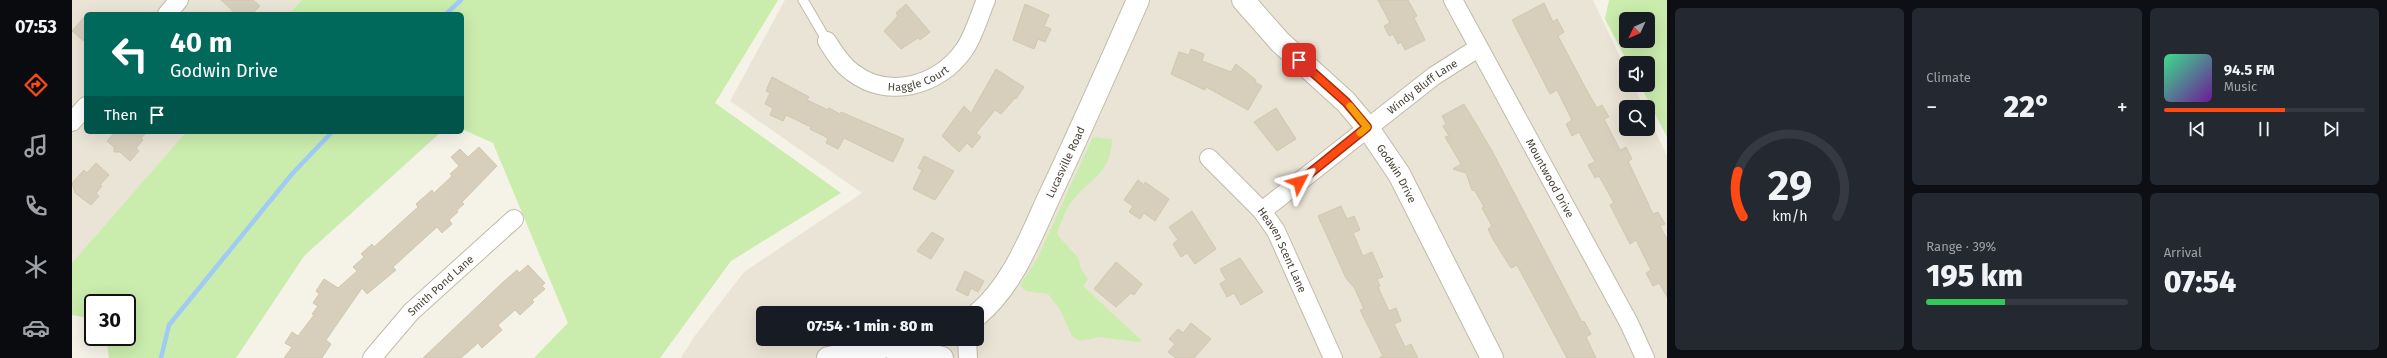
<!DOCTYPE html>
<meta charset="utf-8">
<style>
:root{--surface:#171b24;--page:#242831;--text:#f1f3f6;--muted:#9ea1a6;--line:#363941;--accent:#ff4a14}
body{margin:0;font-family:"Fira Sans",sans-serif;background:var(--page);color:var(--text);height:100vh;display:flex;flex-direction:column;font-size:15px;white-space:nowrap}
*{box-sizing:border-box;margin:0}
p{font-size:13px;color:var(--muted)}
.icon{flex:none;width:22px;height:22px;fill:none;stroke:currentColor;stroke-width:2;stroke-linecap:round;stroke-linejoin:round}
.map{position:relative;flex:1;overflow:hidden}
.panel{display:flex;flex-direction:column;gap:8px;padding:8px;background:#0d0f14;width:720px}
.panel>*{flex:none}
.banner{position:absolute;left:12px;top:12px;width:380px;height:122px;border-radius:6px;box-shadow:0 4px 16px #0002;background:#00695c;color:#fff;overflow:hidden}
.needle{width:26px;rotate:226deg}
.controls{position:absolute;left:1547px;top:12px;display:grid;gap:8px}
.controls a{display:grid;place-items:center;width:36px;height:36px;border-radius:6px;background:var(--surface);box-shadow:0 4px 16px #0002;font-size:20px}
.speed{position:absolute;left:12px;top:294px;display:flex;gap:8px;font-size:20px;font-weight:700;text-align:center}
.speed>*{display:grid;place-content:center;width:52px;height:52px;border-radius:50%;background:var(--surface);box-shadow:0 4px 16px #0002;line-height:1}
.speed .limit{border:2px solid #111;border-radius:6px;background:#fff;color:#111}
.pin{position:absolute;display:grid;place-items:center;width:34px;height:34px;color:#fff;margin:-17px;border-radius:8px;box-shadow:0 2px 6px #0006}
.me{position:absolute;width:44px;margin:-22px;rotate:51deg;stroke-linejoin:round;filter:drop-shadow(0 0 3px #0008)}
.turn{display:flex;align-items:center;gap:14px;height:84px;padding:0 20px;font-size:18px}
.turn .icon{width:52px;height:52px;stroke-width:2.5}
.turn b{display:block;font-size:28px;line-height:34px}
.then{display:flex;align-items:center;height:38px;padding:0 20px;background:#0003;gap:8px;font-size:15px}
.big{font-size:30px;font-weight:800;line-height:1.1}
.panel .card{flex:1;display:flex;flex-direction:column;justify-content:center;gap:6px;min-width:0;padding:0 14px;border-radius:6px;background:var(--page)}
.panel .dial{align-items:center;gap:0}
.dial svg{height:104px;overflow:visible;fill:none;stroke:var(--line);stroke-width:7;stroke-linecap:round;text-anchor:middle}
.dial text{fill:var(--text);stroke:none}
.song{display:flex;align-items:center;gap:12px}
.cover{width:48px;height:48px;border-radius:6px;background:linear-gradient(135deg,hsl(150 70% 55%),hsl(280 70% 35%))}
.played{height:4px;border-radius:2px;background:linear-gradient(90deg,var(--accent) 60%,var(--line) 60%)}
.keys{display:flex;justify-content:space-around;direction:ltr}
.heat{display:flex;justify-content:space-between;align-items:center;font-size:22px;direction:ltr}
.charge{height:6px;border-radius:3px;background:linear-gradient(90deg,#34c759 39%,var(--line) 0)}
.panel .tiles{flex:1;display:grid;gap:8px;grid-template-columns:repeat(3,1fr)}
.card:first-child{grid-row:span 2}
.trip{position:absolute;left:684px;top:306px;width:228px;height:40px;border-radius:6px;background:var(--surface);box-shadow:0 4px 16px #0002;font-weight:800;line-height:40px;text-align:center}
main{display:flex;flex:1;min-height:0}
.dock{display:flex;flex-direction:column;width:72px;justify-content:space-around;align-items:center;background:#090b0e;color:var(--muted)}
.dock .icon{width:28px;height:28px}
.dock .current{color:var(--accent)}
.dock b{font-size:18px;color:var(--text)}
.map>svg:first-child{display:block}
.residential{fill:#e9e4d5;fill-rule:evenodd}
.green{fill:#caecad;fill-rule:evenodd}
.lines{fill:none;stroke-linecap:round;stroke-linejoin:round}
.stream{stroke:#a0cbf5;stroke-width:4.5}
.building{fill:#d7cfbc;stroke:#d2c7af}
.service-casing{stroke:#c1bba9;stroke-width:11}
.minor-casing{stroke:#c1bba9;stroke-width:20}
.tertiary-casing{stroke:#c1bba9;stroke-width:24}
.service{stroke:#fff;stroke-width:9}
.minor{stroke:#fff;stroke-width:18}
.tertiary{stroke:#fff;stroke-width:22}
.route-casing{stroke:#a6300d;stroke-width:10}
.route{stroke:#ff4a14;stroke-width:7}
.slow{stroke:#f59e0b;stroke-width:7}
.labels{text-anchor:middle;stroke-width:3.5;stroke-linejoin:round;paint-order:stroke}
.street-label{font-size:11px;fill:#484336;stroke:#fff}
</style>
<main>
<nav class="dock">
<b>07:53</b>
<svg class="icon current" aria-label="directions" viewBox="0 0 24 24"><path d="M12 3l9 9-9 9-9-9zM9 14v-3h6M13 9l2 2-2 2"/></svg>
<svg class="icon" aria-label="music" viewBox="0 0 24 24"><path d="M9 18V5l10-2v13"/><circle cx="6" cy="18" r="3"/><circle cx="16" cy="16" r="3"/></svg>
<svg class="icon" aria-label="phone" viewBox="0 0 24 24"><path d="M5 4h4l2 5-3 2q2 4 5 5l2-3 5 2v4C11 20 4 13 5 4z"/></svg>
<svg class="icon" aria-label="climate" viewBox="0 0 24 24"><path d="M12 3v18M4 7l16 10M4 17L20 7"/></svg>
<svg class="icon" aria-label="car" viewBox="0 0 24 24"><path d="M5 17H2v-5l4-1 3-4h7l3 4 3 1v5h-3M9 17h6M6 11h13"/><circle cx="7" cy="17" r="2"/><circle cx="17" cy="17" r="2"/></svg>
</nav>
<div class="map">
<svg width="1595" height="358" viewBox="0 0 1595 358">
<rect width="100%" height="100%" fill="#f5f2e7"/>
<path class="residential" d="M0 0H230L217 14H14V132H114L0 263Z
M713 0H1521L1554 70V85H1561L1572 107H1554V129H1576V116L1595 156V358H609L622 337 672 272 790 193 658 101ZM691 313H905V339H691Z"/>
<path class="green" d="M230 0H706L643 103 769 193 659 261 588 358H462L496 323 421 143 390 129V14H217Z
M1537 0H1595V137L1568 85H1576V63H1556L1533 19ZM1554 19H1576V41H1554Z
M114 132H369L232 256 164 358H37L34 337H55V303H21V319L0 315V263Z
M1021 137 1040 139C1038 175 1020 176 1001 200 993 209 989 223 985 234L1006 258 1009 269 1016 279 1011 286 1070 341 1066 342 1027 337 1008 341 1000 336 988 309 976 294 954 291 948 285 965 259Z"/>
<g class="lines">
<path class="stream" d="M374 14 389 0
M89 358 97 325 220 174 260 132"/>
</g>
<path class="building" d="M149 0H181L188 6 180 14H160V10Z
M1306 0H1336L1345 16 1342 18 1353 40 1333 50 1329 42 1326 44 1321 34 1317 36 1312 26 1318 23Z
M1472 3 1481 22 1485 19 1492 32 1486 36 1514 89 1525 108 1530 105 1537 117 1532 119 1548 150 1554 147 1560 159 1556 161 1581 214 1586 212 1593 224 1588 226 1595 239V297L1587 283 1581 286 1574 273 1579 270 1564 240 1558 244 1538 205 1542 203 1527 176 1523 178 1516 165 1523 162 1507 132 1500 136 1494 124 1500 120 1485 90 1478 94 1440 20Z
M834 4 858 32 848 40 846 38 829 49 812 31 826 16 824 13Z
M953 4 977 15 972 26 979 29 973 42 966 39 962 49 941 40Z
M14 15V43L0 31Z
M1119 49 1132 54 1130 61 1159 72 1164 64 1184 80 1183 82 1190 86 1176 110 1134 87 1133 90 1099 74 1107 52 1117 55Z
M924 69 952 87 944 99 943 98 929 114 923 110 904 133 909 137 900 148 895 143 887 152 870 136 892 106 899 113Z
M700 77 737 97 735 100 756 110 757 108 768 114 769 112 832 139 821 162 772 138 766 149 754 143 756 138 738 129 739 127 714 115 711 121 698 115 701 108 693 104 698 93 694 91Z
M1392 104 1419 149 1510 322 1512 321 1519 334 1514 337 1524 358H1495L1445 265 1439 268 1422 241 1416 229 1420 226 1410 208 1412 207 1403 191 1400 190 1394 173 1381 169 1389 164 1373 137 1377 136 1371 126 1374 124 1370 116Z
M1204 108 1224 139 1205 151 1182 122Z
M43 132H75L69 138 71 140 64 148 67 151 58 161 48 152H42V147L35 141Z
M407 147 425 166 390 202 392 204 385 210 386 212 377 220 380 224 370 233 365 227 321 267 324 270 295 294 290 288 254 340 259 344 250 358H212L220 347 213 343 220 332 226 336 242 315 240 314 246 306 241 303 247 294 244 291 252 279 266 288 285 271 281 267 292 257 289 254 300 244 302 247 346 207 344 204 360 190 362 193 380 176 378 174 387 166 379 157 388 149 396 157Z
M852 156 882 171 863 200 841 189 850 170 846 168Z
M24 163 37 175 28 185 30 186 24 193 27 196 19 205 3 193 0 183 12 170 15 173Z
M1066 180 1072 185 1073 182 1097 199 1083 221 1072 213 1068 219 1057 212 1061 206 1052 200Z
M1269 206 1275 219 1282 216 1288 230 1281 233 1291 256 1300 252 1311 277 1305 279 1308 286 1306 287 1317 311 1324 308 1329 321 1322 324 1333 347 1339 344 1346 358H1307L1311 356 1288 310 1292 309 1283 289 1274 278 1246 216Z
M1120 211 1144 249 1123 264 1115 253 1109 257 1101 244 1106 240 1097 227Z
M860 232 872 239 859 259 845 251Z
M1168 258 1191 292 1169 305 1162 293 1155 297 1148 284 1154 280 1148 269Z
M1044 262 1070 284 1062 295 1059 293 1044 307 1022 289Z
M456 265 473 283 470 286 473 289 460 300 462 302 448 315 443 310 426 325 430 330 410 348 406 343 389 358H351L430 283 445 270 447 273Z
M893 271 912 281 906 292 899 288 896 296 884 290Z
M1119 323 1139 339 1122 358H1104L1096 352 1103 344 1097 339 1106 329 1111 333Z"/>
<g class="lines">
<defs>
<path id="service" d="M731 0 755 41"/>
<g id="minor">
<path id="s1" d="M1381 0 1557 323 1573 358"/>
<path d="M95 14 107 0"/>
<path id="s2" d="M755 41C762 52 769 64 780 72 816 100 867 86 892 50 902 36 907 16 914 0"/>
<path d="M0 122 14 106"/>
<path id="s3" d="M1137 158 1190 211 1204 231 1261 358"/>
<path id="s4" d="M1190 211 1362 76 1406 48"/>
<path d="M895 339 896 358"/>
<path id="s5" d="M300 358 339 312 442 219"/>
</g>
<g id="tertiary">
<path id="s6" d="M1171 0 1208 42 1274 102 1295 127 1327 174 1420 358"/>
<path id="s7" d="M905 315C941 285 958 238 977 197 1008 132 1037 66 1066 0"/>
<path d="M824 351 849 353 870 358"/>
<path d="M756 358 851 339"/>
</g>
</defs>
<use href="#service" class="service-casing"/>
<use href="#minor" class="minor-casing"/>
<use href="#tertiary" class="tertiary-casing"/>
<use href="#service" class="service"/>
<use href="#minor" class="minor"/>
<use href="#tertiary" class="tertiary"/>
</g>
<g class="lines">
<defs>
<path id="route" d="M1227 182 1295 127 1274 102 1227 60"/>
</defs>
<use href="#route" class="route-casing"/>
<use href="#route" class="route"/>
<path class="slow" d="M1278 106 1295 127 1288 133"/>
</g>
<g class="labels">
<g class="street-label">
<text dy="4" stroke="none"><textPath href="#s2" startOffset="111">Haggle Court</textPath></text>
<text dy="4" stroke="none"><textPath href="#s4" startOffset="203">Windy Bluff Lane</textPath></text>
<text dy="4" stroke="none"><textPath href="#s7" startOffset="178">Lucasville Road</textPath></text>
<text dy="4" stroke="none"><textPath href="#s6" startOffset="233">Godwin Drive</textPath></text>
<text dy="4" stroke="none"><textPath href="#s1" startOffset="203">Mountwood Drive</textPath></text>
<text dy="4" stroke="none"><textPath href="#s3" startOffset="119">Heaven Scent Lane</textPath></text>
<text dy="4" stroke="none"><textPath href="#s5" startOffset="100">Smith Pond Lane</textPath></text>
</g>
</g>
</svg>
<div class="controls">
<a><svg class="needle" viewBox="-14 -14 28 28"><path d="M0-13l5 13h-10z" fill="#e53935"/><path d="M0 13l5-13h-10z" fill="#9ea1a6"/></svg></a>
<a><svg class="icon" aria-label="sound" viewBox="0 0 24 24"><path d="M4 9h4l5-4v14l-5-4H4zM17 9q2 3 0 6"/></svg></a>
<a><svg class="icon" aria-label="search" viewBox="0 0 24 24"><circle cx="10" cy="10" r="6"/><path d="M15 15l6 6"/></svg></a>
</div>
<div class="speed"><div class="limit">30</div></div>
<div class="pin" style="left:1227px;top:60px;background:#d93025"><svg class="icon" aria-label="arrive" viewBox="0 0 24 24"><path d="M6 21V4h12l-3 4 3 4H6"/></svg></div>
<svg class="me" style="left:1227px;top:182px" viewBox="-20 -20 40 40"><path d="M0-17L14 15 0 8-14 15z" fill="#ff4a14" stroke="#fff" stroke-width="4"/></svg>
<div class="trip">07:54 · 1 min · 80 m</div>
<div class="banner">
<div class="turn"><svg class="icon" aria-label="left" viewBox="0 0 24 24"><path d="M17 20v-9H6M10 6l-5 5 5 5"/></svg><div><b>40 m</b>Godwin Drive</div></div>
<div class="then">Then<svg class="icon" aria-label="arrive" viewBox="0 0 24 24"><path d="M6 21V4h12l-3 4 3 4H6"/></svg></div>
</div>
</div>
<section class="panel">
<div class="tiles">
<div class="card dial"><svg viewBox="0 0 100 80">
<path d="M14 69A42 42 0 1 1 86 69"/>
<path d="M14 69A42 42 0 0 1 10 34" stroke="#ff4a14"/>
<text x="50" y="56" font-size="32" font-weight="700">29</text>
<text x="50" y="72" font-size="11">km/h</text>
</svg></div>
<div class="card"><p>Climate</p>
<div class="heat"><a>−</a><b class="big">22°</b><a>+</a></div>
</div>
<div class="card">
<div class="song"><i class="cover"></i><div><b>94.5 FM</b><p>Music</p></div></div>
<div class="played"></div>
<div class="keys"><svg class="icon" aria-label="previous" viewBox="0 0 24 24"><path d="M18 5L8 12l10 7zM5 5v14"/></svg><svg class="icon" aria-label="pause" viewBox="0 0 24 24"><path d="M8 5v14M16 5v14"/></svg><svg class="icon" aria-label="next" viewBox="0 0 24 24"><path d="M6 5l10 7-10 7zM19 5v14"/></svg></div>
</div>
<div class="card"><p>Range · 39%</p><b class="big">195 km</b><div class="charge"></div></div>
<div class="card"><p>Arrival</p><b class="big">07:54</b></div>
</div>
</section>
</main>
